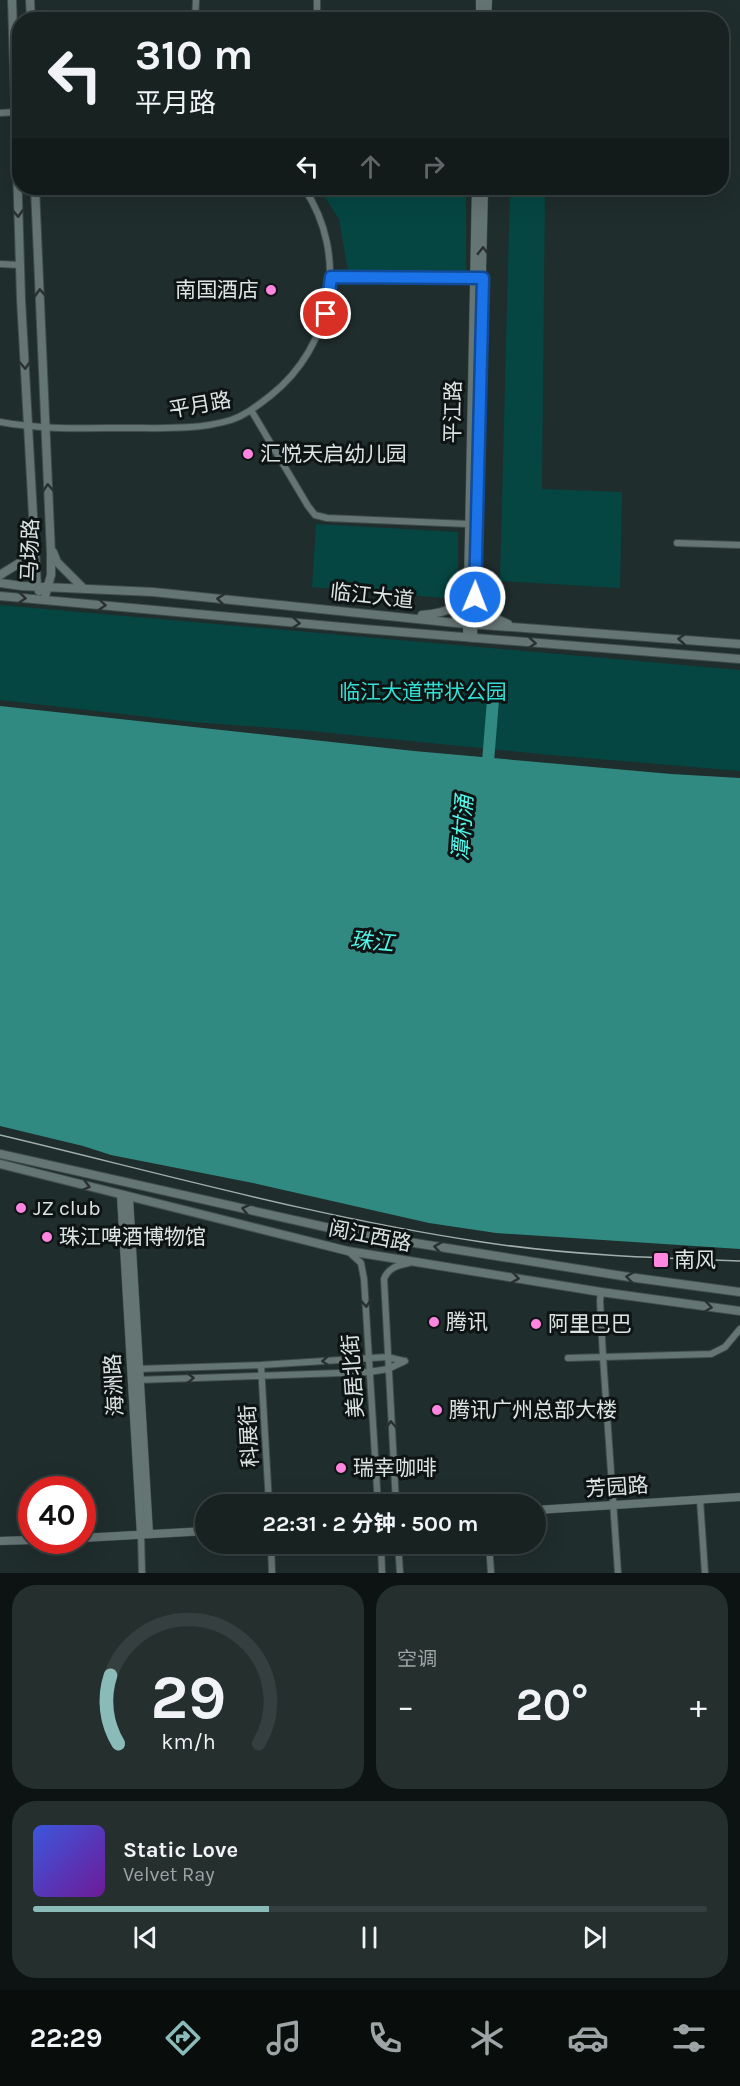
<!DOCTYPE html>
<html lang="zh">
<meta charset="utf-8">
<style>
:root{--surface:#172221;--page:#242f2e;--text:#f1f3f6;--muted:#9ea4a5;--line:#363f3f;--accent:#8bbbb9}
body{margin:0;font-family:Karla,"Noto Sans SC",sans-serif;background:var(--page);color:var(--text);height:100vh;display:flex;flex-direction:column;font-size:22px;white-space:nowrap}
*{box-sizing:border-box;margin:0}
p{font-size:20px;color:var(--muted)}
.icon{flex:none;width:33px;height:33px;fill:none;stroke:currentColor;stroke-width:2;stroke-linecap:round;stroke-linejoin:round}
.map{position:relative;height:1573px;overflow:hidden}
.drawer{display:flex;flex-direction:column;gap:12px;padding:12px;background:#0d1312;flex:1}
.drawer>*{flex:none}
.top-card{position:absolute;left:12px;top:12px;width:717px;height:183px;border-radius:24px;box-shadow:0 6px 24px #0002,0 0 0 2px var(--line);background:#172221;color:var(--text);overflow:hidden}
.speed{position:absolute;left:18px;top:1476px;display:flex;gap:12px;font-size:30px;font-weight:700;text-align:center}
.speed>*{display:grid;place-content:center;width:78px;height:78px;border-radius:50%;background:var(--surface);box-shadow:0 6px 24px #0002,0 0 0 2px var(--line);line-height:1}
.speed .limit{border:9px solid #d22;background:#fff;color:#111}
.pin{position:absolute;display:grid;place-items:center;width:51px;height:51px;color:#fff;margin:-26px;border:3px solid #fff;border-radius:50%;box-shadow:0 2px 6px #0007}
.me{position:absolute;width:66px;margin:-33px;rotate:1deg;stroke-linejoin:round;filter:drop-shadow(0 0 4px #0008)}
.turn{display:flex;align-items:center;gap:21px;height:126px;padding:0 24px;font-size:27px}
.turn .icon{width:78px;height:78px;stroke-width:2.5}
.turn b{display:block;font-size:42px;line-height:51px}
.lanes{display:flex;align-items:center;height:57px;padding:0 24px;background:#0003;justify-content:center;gap:30px;direction:ltr}
.lanes .off{opacity:.35}
.big{font-size:45px;font-weight:700;line-height:1.1}
.drawer .card{flex:1;display:flex;flex-direction:column;justify-content:center;gap:9px;min-width:0;padding:0 21px;border-radius:24px;background:var(--page)}
.drawer .dial{align-items:center;gap:0}
.dial svg{height:156px;overflow:visible;fill:none;stroke:var(--line);stroke-width:7;stroke-linecap:round;text-anchor:middle}
.dial text{fill:var(--text);stroke:none}
.song{display:flex;align-items:center;gap:18px}
.cover{width:72px;height:72px;border-radius:9px;background:linear-gradient(135deg,hsl(230 70% 55%),hsl(280 70% 35%))}
.played{height:6px;border-radius:3px;background:linear-gradient(90deg,var(--accent) 35%,var(--line) 35%)}
.keys{display:flex;justify-content:space-around;direction:ltr}
.heat{display:flex;justify-content:space-between;align-items:center;font-size:33px;direction:ltr}
.drawer .tiles{flex:1;display:grid;gap:12px;grid-template-columns:1fr 1fr}
.card:last-child{grid-column:span 2}
.trip{position:absolute;left:195px;top:1494px;width:351px;height:60px;border-radius:30px;background:var(--surface);box-shadow:0 6px 24px #0002,0 0 0 2px var(--line);font-weight:700;line-height:60px;text-align:center}
.dock{display:flex;height:96px;justify-content:space-around;align-items:center;background:#090e0d;color:var(--muted)}
.dock .icon{width:42px;height:42px}
.dock .active{color:var(--accent)}
.dock b{font-size:27px;color:var(--text)}
.map>svg:first-child{display:block}
.green{fill:#054642}
.water{fill:#318a82}
.lines{fill:none;stroke-linecap:round;stroke-linejoin:round}
.river{stroke:#318a82;stroke-width:12}
.minor-casing{stroke:#3f4c4a;stroke-width:8}
.tertiary-casing{stroke:#3f4c4a;stroke-width:9}
.secondary-casing{stroke:#3f4c4a;stroke-width:10}
.minor{stroke:#657573;stroke-width:6}
.tertiary{stroke:#657573;stroke-width:8}
.secondary{stroke:#657573;stroke-width:8}
.tram{stroke:#a2adac;stroke-width:1.5}
.oneway{stroke:#283130}
.route-casing{stroke:#114b97;stroke-width:15}
.route{stroke:#1a73e8;stroke-width:10}
.poi-dot{fill:#fe85e0;stroke:#0e1413;stroke-width:2}
.labels{text-anchor:middle;stroke-width:6;stroke-linejoin:round;paint-order:stroke}
.poi-label{font-size:21px;fill:#dbe4e3;stroke:#0e1413;text-anchor:start}
.street-label{font-size:21px;fill:#dbe4e3;stroke:#0e1413}
.park-label{font-size:21px;fill:#31e0d4;stroke:#0e1413}
.water-label{font-size:22px;font-style:italic;fill:#53f7ea;stroke:#0e1413}
</style>
<div class="map">
<svg width="740" height="1573" viewBox="0 0 740 1573">
<rect width="100%" height="100%" fill="#1f2d2c"/>
<path class="green" d="M319 188H466V272L348 271 339 219Z
M510 188H545L542 489 622 492 620 588 500 581Z
M316 524 458 532V586L444 598 312 587Z
M0 605 740 670V771L550 755 300 730 192 722 0 700Z"/>
<path class="water" d="M0 706 414 751 671 774 740 778V1249L496 1233 429 1223 253 1183 111 1155 83 1146 0 1126Z"/>
<g class="lines">
<path class="river" d="M487 774 494 688"/>
<defs>
<path id="minor" d="M195 20 196 0
M317 20V0
M0 113 17 112
M0 264 20 265
M331 277 478 278
M251 410 308 506 315 515 327 518 468 524
M0 422C42 430 85 428 127 428 162 428 198 430 231 420 246 415 258 405 270 396 334 346 349 255 304 188
M677 543 740 545
M349 1252 361 1263 364 1279 378 1504
M601 1292 600 1301 603 1357 618 1573
M568 1358 711 1354 725 1347 740 1329
M261 1365 269 1504
M136 1369 261 1365 387 1357 404 1361
M137 1380 369 1372 388 1369 405 1361
M700 1500 705 1573
M396 1504 384 1279C388 1268 398 1265 409 1263
M141 1535 142 1573
M271 1544 272 1573
M381 1544 382 1573
M398 1544 400 1573
M489 1544 491 1573"/>
<path id="tertiary" d="M480 20V0
M487 20 488 0
M467 637 476 188
M473 638 484 188
M121 1196 141 1535
M129 1198 149 1534
M536 1510 740 1497
M82 1538 206 1531
M0 1541 32 1540"/>
<path id="secondary" d="M12 0 21 299 37 587 39 591
M30 0 31 20
M35 188 51 554V575L44 600
M53 552 57 562 84 589
M0 575 21 562 34 545
M475 581C479 611 480 612 508 624
M0 583 22 586 153 592 456 623 740 644
M0 596 364 629 740 659
M422 615C449 613 458 608 468 582
M0 1154 352 1233 629 1277 740 1292
M0 1164 348 1251 601 1292 740 1311"/>
</defs>
<use href="#minor" class="minor-casing"/>
<use href="#tertiary" class="tertiary-casing"/>
<use href="#secondary" class="secondary-casing"/>
<use href="#minor" class="minor"/>
<use href="#tertiary" class="tertiary"/>
<use href="#secondary" class="secondary"/>
<path class="tram" d="M0 1135C160 1173 320 1218 482 1242 568 1255 654 1258 740 1261"/>
</g>
<defs><path id="oneway-chevron" d="M-2-3.5L2.5 0L-2 3.5" fill="none" stroke-width="1.6" stroke-linecap="round" stroke-linejoin="round" transform="scale(1.5)"/></defs>
<g class="oneway">
<use href="#oneway-chevron" transform="translate(18 213) rotate(88)"/>
<use href="#oneway-chevron" transform="translate(483 251) rotate(-89)"/>
<use href="#oneway-chevron" transform="translate(40 293) rotate(-93)"/>
<use href="#oneway-chevron" transform="translate(25 365) rotate(87)"/>
<use href="#oneway-chevron" transform="translate(48 488) rotate(-94)"/>
<use href="#oneway-chevron" transform="translate(22 598) rotate(5)"/>
<use href="#oneway-chevron" transform="translate(221 599) rotate(-174)"/>
<use href="#oneway-chevron" transform="translate(102 605) rotate(5)"/>
<use href="#oneway-chevron" transform="translate(296 623) rotate(5)"/>
<use href="#oneway-chevron" transform="translate(682 639) rotate(-176)"/>
<use href="#oneway-chevron" transform="translate(532 643) rotate(5)"/>
<use href="#oneway-chevron" transform="translate(86 1186) rotate(15)"/>
<use href="#oneway-chevron" transform="translate(246 1209) rotate(-167)"/>
<use href="#oneway-chevron" transform="translate(438 1247) rotate(-171)"/>
<use href="#oneway-chevron" transform="translate(630 1277) rotate(-172)"/>
<use href="#oneway-chevron" transform="translate(515 1278) rotate(9)"/>
<use href="#oneway-chevron" transform="translate(366 1303) rotate(87)"/>
<use href="#oneway-chevron" transform="translate(708 1307) rotate(8)"/>
<use href="#oneway-chevron" transform="translate(326 1361) rotate(176)"/>
<use href="#oneway-chevron" transform="translate(190 1378) rotate(-1)"/>
<use href="#oneway-chevron" transform="translate(391 1425) rotate(-93)"/>
</g>
<g class="lines">
<defs>
<path id="route" d="M326 314 331 277 483 278 475 597"/>
</defs>
<use href="#route" class="route-casing"/>
<use href="#route" class="route"/>
</g>
<g class="poi-dot">
<circle cx="271" cy="290" r="6"/>
<circle cx="248" cy="454" r="6"/>
<circle cx="21" cy="1208" r="6"/>
<circle cx="47" cy="1237" r="6"/>
<rect x="653" y="1252" width="16" height="16" rx="3"/>
<circle cx="434" cy="1322" r="6"/>
<circle cx="536" cy="1324" r="6"/>
<circle cx="437" cy="1410" r="6"/>
<circle cx="341" cy="1468" r="6"/>
</g>
<g class="labels">
<g class="poi-label">
<text x="259" y="297" text-anchor="end">南国酒店</text>
<text x="260" y="461">汇悦天启幼儿园</text>
<text x="33" y="1215">JZ club</text>
<text x="59" y="1244">珠江啤酒博物馆</text>
<text x="674" y="1267">南风</text>
<text x="446" y="1329">腾讯</text>
<text x="548" y="1331">阿里巴巴</text>
<text x="449" y="1417">腾讯广州总部大楼</text>
<text x="353" y="1475">瑞幸咖啡</text>
</g>
<g class="street-label">
<text transform="translate(200 405) rotate(-10)" y="7">平月路</text>
<text transform="translate(453 412) rotate(-89)" y="7">平江路</text>
<text transform="translate(30 550) rotate(-88)" y="7">马场路</text>
<text transform="translate(372 596) rotate(6)" y="7">临江大道</text>
<text transform="translate(370 1236) rotate(11)" y="7">阅江西路</text>
<text transform="translate(353 1376) rotate(-94)" y="7">美居北街</text>
<text transform="translate(114 1385) rotate(-93)" y="7">海洲路</text>
<text transform="translate(249 1436) rotate(-93)" y="7">科展街</text>
<text transform="translate(617 1487) rotate(-4)" y="7">芳园路</text>
</g>
<g class="park-label">
<text x="423" y="699">临江大道带状公园</text>
</g>
<g class="water-label">
<text transform="translate(462 828) rotate(-86)" y="8">潭村涌</text>
<text transform="translate(372 941) rotate(5)" y="8">珠江</text>
</g>
</g>
</svg>
<div class="speed"><div class="limit">40</div></div>
<div class="pin" style="left:326px;top:314px;background:#d93025"><svg class="icon" aria-label="arrive" viewBox="0 0 24 24"><path d="M6 21V4h12l-3 4 3 4H6"/></svg></div>
<svg class="me" style="left:475px;top:597px" viewBox="-20 -20 40 40"><circle r="17" fill="#1a73e8" stroke="#fff" stroke-width="3"/><path d="M0-11L8 9 0 5-8 9z" fill="#fff"/></svg>
<div class="trip">22:31 · 2 分钟 · 500 m</div>
<div class="top-card">
<div class="turn"><svg class="icon" aria-label="left" viewBox="0 0 24 24"><path d="M17 20v-9H6M10 6l-5 5 5 5"/></svg><div><b>310 m</b>平月路</div></div>
<div class="lanes"><svg class="icon" aria-label="left" viewBox="0 0 24 24"><path d="M17 20v-9H6M10 6l-5 5 5 5"/></svg><svg class="icon off" aria-label="ahead" viewBox="0 0 24 24"><path d="M12 20V5M6 11l6-6 6 6"/></svg><svg class="icon off" aria-label="right" viewBox="0 0 24 24"><path d="M7 20v-9h11M14 6l5 5-5 5"/></svg></div>
</div>
</div>
<section class="drawer">
<div class="tiles">
<div class="card dial"><svg viewBox="0 0 100 80">
<path d="M14 69A42 42 0 1 1 86 69"/>
<path d="M14 69A42 42 0 0 1 10 34" stroke="#8bbbb9"/>
<text x="50" y="56" font-size="32" font-weight="700">29</text>
<text x="50" y="72" font-size="11">km/h</text>
</svg></div>
<div class="card"><p>空调</p>
<div class="heat"><a>−</a><b class="big">20°</b><a>+</a></div>
</div>
<div class="card">
<div class="song"><i class="cover"></i><div><b>Static Love</b><p>Velvet Ray</p></div></div>
<div class="played"></div>
<div class="keys"><svg class="icon" aria-label="previous" viewBox="0 0 24 24"><path d="M18 5L8 12l10 7zM5 5v14"/></svg><svg class="icon" aria-label="pause" viewBox="0 0 24 24"><path d="M8 5v14M16 5v14"/></svg><svg class="icon" aria-label="next" viewBox="0 0 24 24"><path d="M6 5l10 7-10 7zM19 5v14"/></svg></div>
</div>
</div>
</section>
<nav class="dock">
<b>22:29</b>
<svg class="icon active" aria-label="directions" viewBox="0 0 24 24"><path d="M12 3l9 9-9 9-9-9zM9 14v-3h6M13 9l2 2-2 2"/></svg>
<svg class="icon" aria-label="music" viewBox="0 0 24 24"><path d="M9 18V5l10-2v13"/><circle cx="6" cy="18" r="3"/><circle cx="16" cy="16" r="3"/></svg>
<svg class="icon" aria-label="phone" viewBox="0 0 24 24"><path d="M5 4h4l2 5-3 2q2 4 5 5l2-3 5 2v4C11 20 4 13 5 4z"/></svg>
<svg class="icon" aria-label="climate" viewBox="0 0 24 24"><path d="M12 3v18M4 7l16 10M4 17L20 7"/></svg>
<svg class="icon" aria-label="car" viewBox="0 0 24 24"><path d="M5 17H2v-5l4-1 3-4h7l3 4 3 1v5h-3M9 17h6M6 11h13"/><circle cx="7" cy="17" r="2"/><circle cx="17" cy="17" r="2"/></svg>
<svg class="icon" aria-label="filters" viewBox="0 0 24 24"><path d="M4 7h16M4 17h16"/><circle cx="9" cy="7" r="2"/><circle cx="15" cy="17" r="2"/></svg>
</nav>
